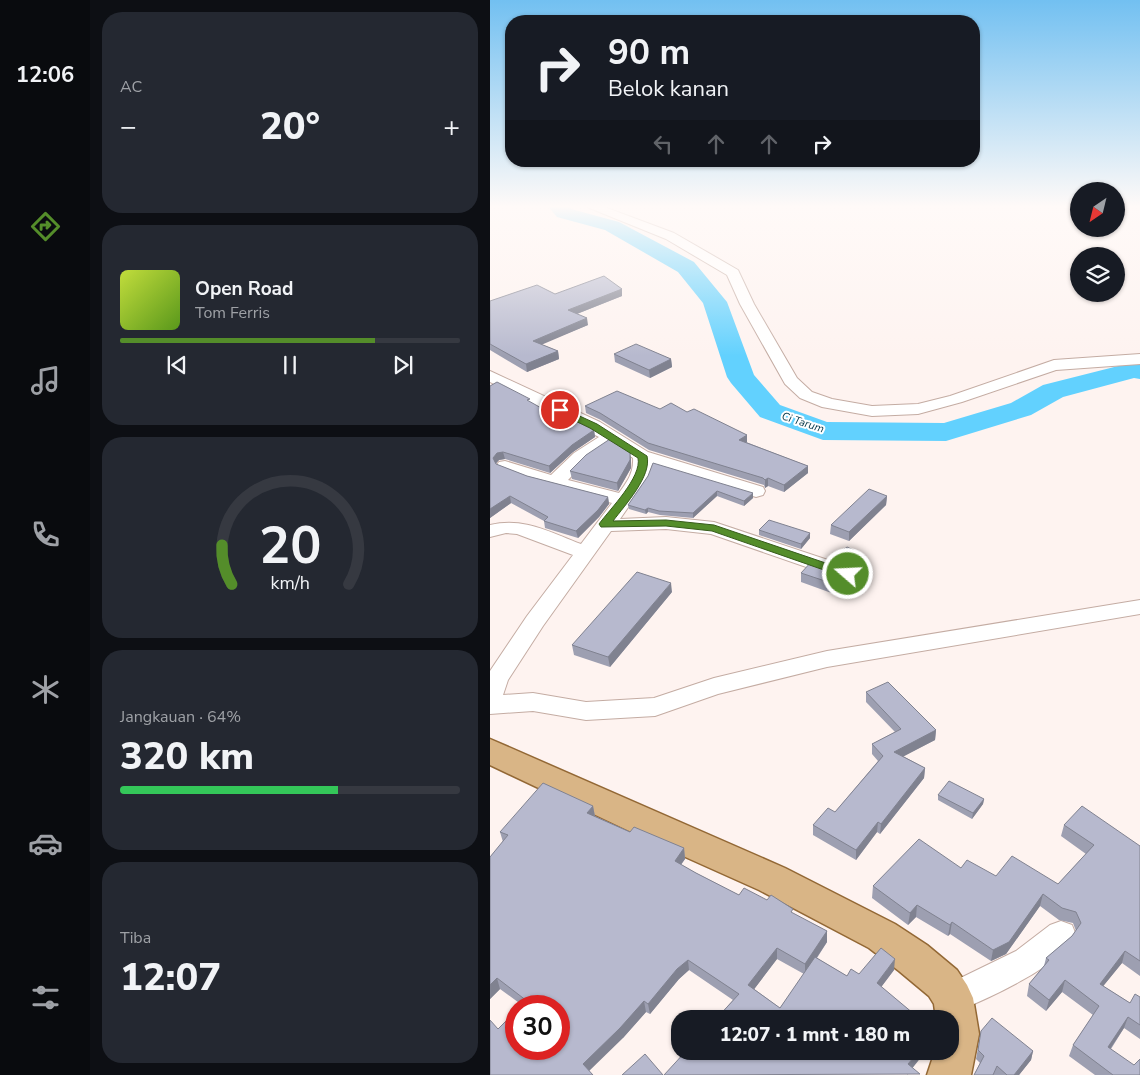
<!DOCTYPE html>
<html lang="id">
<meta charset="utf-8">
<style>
:root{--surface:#171b24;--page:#242831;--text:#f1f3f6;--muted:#9ea1a6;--line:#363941;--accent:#548d2a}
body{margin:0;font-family:"Nunito Sans",sans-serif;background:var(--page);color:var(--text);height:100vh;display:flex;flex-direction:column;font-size:19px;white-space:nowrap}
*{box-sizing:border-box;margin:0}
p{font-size:16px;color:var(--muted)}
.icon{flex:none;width:28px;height:28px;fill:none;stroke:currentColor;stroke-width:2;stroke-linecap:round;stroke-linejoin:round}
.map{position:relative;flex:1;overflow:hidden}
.panel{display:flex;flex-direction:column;gap:12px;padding:12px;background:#0d0f14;width:400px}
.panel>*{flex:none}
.banner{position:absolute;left:15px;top:15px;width:475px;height:152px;border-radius:20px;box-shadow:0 1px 4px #0004;background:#171b24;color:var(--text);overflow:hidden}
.needle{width:32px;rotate:215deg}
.fabs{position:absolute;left:580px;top:182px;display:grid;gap:10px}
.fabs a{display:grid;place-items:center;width:55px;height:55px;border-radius:50%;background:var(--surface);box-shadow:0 1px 4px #0004;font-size:25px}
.speed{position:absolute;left:15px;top:995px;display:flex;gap:10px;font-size:25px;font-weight:700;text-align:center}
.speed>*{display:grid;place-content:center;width:65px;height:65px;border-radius:50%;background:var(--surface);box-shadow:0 1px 4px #0004;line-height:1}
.speed .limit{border:8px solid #d22;background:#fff;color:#111}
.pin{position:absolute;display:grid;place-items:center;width:42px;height:42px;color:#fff;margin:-21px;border:2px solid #fff;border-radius:50%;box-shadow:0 1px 5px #0007}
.me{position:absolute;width:55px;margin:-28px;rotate:289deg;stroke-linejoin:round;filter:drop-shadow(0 0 4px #0008)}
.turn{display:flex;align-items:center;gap:18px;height:105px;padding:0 20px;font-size:22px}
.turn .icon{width:65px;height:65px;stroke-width:2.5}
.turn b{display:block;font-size:35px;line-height:42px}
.lanes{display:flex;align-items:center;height:48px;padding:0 20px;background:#0003;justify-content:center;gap:25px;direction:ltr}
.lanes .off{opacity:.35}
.big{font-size:38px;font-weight:800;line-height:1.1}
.panel .tile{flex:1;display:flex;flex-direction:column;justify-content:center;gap:8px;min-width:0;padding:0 18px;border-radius:20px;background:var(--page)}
.panel .dial{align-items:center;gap:0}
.dial svg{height:130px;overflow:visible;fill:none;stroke:var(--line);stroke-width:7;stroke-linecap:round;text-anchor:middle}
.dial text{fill:var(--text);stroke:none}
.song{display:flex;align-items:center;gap:15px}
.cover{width:60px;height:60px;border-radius:8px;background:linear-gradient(135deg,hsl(70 70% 55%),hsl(90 70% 35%))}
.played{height:5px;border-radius:2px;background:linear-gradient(90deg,var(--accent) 75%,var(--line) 75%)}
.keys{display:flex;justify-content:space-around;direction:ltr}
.heat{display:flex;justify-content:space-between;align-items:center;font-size:28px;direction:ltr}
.charge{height:8px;border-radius:4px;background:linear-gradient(90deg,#34c759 64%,var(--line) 0)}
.trip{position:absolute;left:181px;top:1010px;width:288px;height:50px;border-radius:20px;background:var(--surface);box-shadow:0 1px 4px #0004;font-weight:800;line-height:50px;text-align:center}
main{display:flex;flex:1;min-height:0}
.tabs{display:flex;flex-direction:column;width:90px;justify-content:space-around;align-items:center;background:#090b0e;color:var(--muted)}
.tabs .icon{width:35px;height:35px}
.tabs .on{color:var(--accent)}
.tabs b{font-size:22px;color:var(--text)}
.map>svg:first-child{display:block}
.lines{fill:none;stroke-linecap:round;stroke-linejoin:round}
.river{fill:#62d1fe;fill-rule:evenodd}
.minor-casing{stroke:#c4aca3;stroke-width:2}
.major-casing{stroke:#936835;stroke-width:3}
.minor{fill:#fff;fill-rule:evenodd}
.major{fill:#d9b586;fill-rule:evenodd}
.wall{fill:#9d9fb1;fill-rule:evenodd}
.shaded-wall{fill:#808290}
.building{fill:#b7b9ce;stroke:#808290}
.route{fill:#548d2a;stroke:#375c1b}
.labels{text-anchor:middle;stroke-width:4;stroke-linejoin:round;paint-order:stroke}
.far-water-label{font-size:11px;font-style:italic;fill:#003547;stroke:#fff}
</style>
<main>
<nav class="tabs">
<b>12:06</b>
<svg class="icon on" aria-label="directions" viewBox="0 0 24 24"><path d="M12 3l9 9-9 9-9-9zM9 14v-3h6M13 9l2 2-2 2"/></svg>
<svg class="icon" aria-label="music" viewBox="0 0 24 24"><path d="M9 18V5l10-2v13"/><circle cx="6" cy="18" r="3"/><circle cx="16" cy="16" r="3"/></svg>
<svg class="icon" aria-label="phone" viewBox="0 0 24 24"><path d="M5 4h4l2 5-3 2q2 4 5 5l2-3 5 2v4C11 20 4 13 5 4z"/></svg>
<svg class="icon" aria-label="climate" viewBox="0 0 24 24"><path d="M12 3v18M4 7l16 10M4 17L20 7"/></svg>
<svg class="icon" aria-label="car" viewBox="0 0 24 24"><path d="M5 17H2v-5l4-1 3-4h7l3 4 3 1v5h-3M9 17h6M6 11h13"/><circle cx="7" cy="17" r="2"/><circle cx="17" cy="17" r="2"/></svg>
<svg class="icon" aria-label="filters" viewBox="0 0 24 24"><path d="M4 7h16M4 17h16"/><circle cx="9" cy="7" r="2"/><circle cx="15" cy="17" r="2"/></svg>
</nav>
<section class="panel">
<div class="tile"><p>AC</p>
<div class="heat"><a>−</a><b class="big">20°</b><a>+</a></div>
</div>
<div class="tile">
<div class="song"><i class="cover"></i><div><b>Open Road</b><p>Tom Ferris</p></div></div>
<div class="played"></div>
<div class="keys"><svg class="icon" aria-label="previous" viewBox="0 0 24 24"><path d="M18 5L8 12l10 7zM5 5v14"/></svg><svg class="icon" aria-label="pause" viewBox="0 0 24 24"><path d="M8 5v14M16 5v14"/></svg><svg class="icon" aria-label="next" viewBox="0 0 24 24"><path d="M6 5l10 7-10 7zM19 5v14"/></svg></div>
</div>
<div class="tile dial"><svg viewBox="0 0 100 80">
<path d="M14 69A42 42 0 1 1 86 69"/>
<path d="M14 69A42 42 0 0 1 8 45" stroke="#548d2a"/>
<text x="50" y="56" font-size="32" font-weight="700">20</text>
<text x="50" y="72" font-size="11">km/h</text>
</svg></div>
<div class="tile"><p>Jangkauan · 64%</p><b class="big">320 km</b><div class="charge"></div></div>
<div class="tile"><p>Tiba</p><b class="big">12:07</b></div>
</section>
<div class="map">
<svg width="650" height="1075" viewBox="0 0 650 1075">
<rect width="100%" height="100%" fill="#fef3f0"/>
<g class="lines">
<path class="river" d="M57 205H78L81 209 129 222 204 262 237 302 264 375 290 405 337 422 454 423 521 403 553 385 644 362 650 363V379L644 378 573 397 541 415 456 441 333 440 270 417 241 383 237 377 213 303 188 272 115 230 67 217Z"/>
<defs>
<path id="minor" d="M92 205H109L184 233 248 270 264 304 307 378 322 392 342 399 382 406 428 404 460 396 564 360 650 354V364L566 370 472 402 428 414 382 416 332 407 310 398 295 384 250 304 237 275 176 239Z
M0 371 110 422 158 452 273 487 275 491 273 495 266 497 162 465 157 480 130 519 176 517 224 522 365 569 368 574 365 579 358 581 351 579 221 534 176 529 121 531 53 626 18 680 13 695 43 693 96 702 164 698 224 678 337 651 650 600V614L337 667 228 694 165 716 96 720 43 711 0 714V671L37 616 83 555 27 534 16 533 0 537V525C34 517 59 532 91 544L122 503 39 481 9 470 6 466 9 462 15 461 61 475 84 453 109 437 0 382ZM121 444 143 458C144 473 137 482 129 493L78 480 96 461Z
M571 921 582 925 586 935C572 966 495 1000 463 1013L452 1009 447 998 452 987 526 951 560 925Z"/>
<path id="major" d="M0 739 295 868 405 924 437 945 467 970 477 985 483 998 489 1034 481 1075H437L445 1051H460V1019H446L444 1004 439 996 409 971 379 948 269 890 173 847 0 765Z"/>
</defs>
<use href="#minor" class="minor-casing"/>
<use href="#major" class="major-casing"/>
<use href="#minor" class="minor"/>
<use href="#major" class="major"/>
</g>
<path class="wall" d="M132 289V296L87 314 98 325 51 344 68 351 69 359 37 372 0 350V301L65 294Z
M124 354 181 359 182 367 160 378 125 362Z
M0 386 41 403 69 418 104 430 105 437 83 452 60 473 15 459 9 460 6 464 37 476 118 497 119 504 109 517 88 538 55 528 54 521 21 503 0 518Z
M95 406 170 409 197 412 257 435V442H256L318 466V473L294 492 278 486 275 488 274 485 159 450 111 420 96 413Z
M141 459V468L128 491 82 479 80 471Z
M158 476 263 498 254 506 227 496 203 518 170 515 158 512 156 514 139 509 138 505Z
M397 496 396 505 359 541 340 534 341 525Z
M269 530 320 538 311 549 269 535Z
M346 556 375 561 368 570 346 561Z
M311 573 357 583 347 595 311 582Z
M182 592 120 667 84 655 82 645Z
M376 692 446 730 445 740 413 756 435 768 434 778 390 834 387 832 366 860 323 835V825L345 812 388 761 382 754V744L405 732 376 702Z
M448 795 494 799 493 804 482 819 448 800Z
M103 806 105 816 140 832 194 848 195 859 191 865 206 873 249 895 303 914 337 931V942L327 958 357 976 404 970 391 987 430 1019H226L243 1000 199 970 189 979 160 1014 156 1012 133 1038 8 1029 32 1005 10 989 0 999V857L13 842 10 832ZM287 959 314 974 290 1008 264 989Z
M574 825 650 846V976L632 963 613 986 640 1003 650 997V1039L634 1028 621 1049 650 1075H605L579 1056 583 1045 603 1015 572 992 556 1011 537 996 539 984 554 966 556 958 582 936 586 931 583 923 569 920 550 906 516 954 501 961 460 934 458 936 426 917 418 925 382 898 383 886 471 868 506 876 568 884 596 854 571 836Z
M491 1031 543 1051 541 1060 529 1075H484L490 1063 486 1059Z"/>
<path class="shaded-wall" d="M132 289V296L79 317 78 310Z
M97 318 98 325 44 348 43 341Z
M68 351 69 359 37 372 36 364Z
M181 359 182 367 160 378 159 370Z
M104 430 105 437 83 452 60 473 59 466 82 445Z
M257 435V442L249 447V440Z
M13 452 15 459 9 460 4 465 3 458 7 453Z
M140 452 141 459V468L128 491 127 483Z
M318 466V473L294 492V485Z
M278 478V486L275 488V480Z
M227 491V496L203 518V513Z
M263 493V498L254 506V501Z
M20 496 21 503 0 518V509Z
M397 496 396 505 359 541V532Z
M118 497 119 504 109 517 88 538 86 531Z
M158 508V512L156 514 155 510Z
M320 533V538L311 549V544Z
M375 556V561L368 570V565Z
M357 573V583L347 595V585Z
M181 583 182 592 120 667 118 657Z
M446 730 445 740 403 762 404 752Z
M435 768 434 778 390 834 391 824Z
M494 799 493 804 482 819 483 813Z
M103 806 105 817 97 813Z
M388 822 387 832 366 860V850Z
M194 848 195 859 186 871 185 861Z
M553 894 550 906 516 954 501 961 503 950Z
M427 905 426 917 418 925 420 913Z
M462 922 460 934 458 936 460 925Z
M337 931V942L315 975V964Z
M287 948V959L259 996 258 985Z
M635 951 632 963 606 995 610 984Z
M405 959 404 970 386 994 387 983Z
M198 960 199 970 189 979 160 1014 158 1004 187 969Z
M7 978 10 989 0 999V985Z
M575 980 572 992 556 1011 559 1000Z
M154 1001 156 1012 133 1038 96 1074 93 1064Z
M638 1017 634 1028 614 1058 618 1047Z
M429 1051H436L417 1075 418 1064Z
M543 1051 541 1060 529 1075H524Z"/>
<path class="building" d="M114 276 132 289 78 310 97 318 43 341 68 351 36 364 0 344V301L47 285 65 294Z
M146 344 181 359 159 370 124 354Z
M7 382 40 399 37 400 69 418 75 416 104 430 82 445 59 466 13 452 7 453 3 458 6 464 37 476 118 497 108 510 86 531 54 521 58 517 20 496 0 509V386Z
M127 391 170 409 181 403 197 412 204 409 257 435 249 440 318 466 294 485 278 478 275 480 273 478 158 443 110 413 95 406Z
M120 439 140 452V460L127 483 80 471 96 455Z
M163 463 263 493 254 501 227 491 203 513 169 511 158 508 155 510 138 505 158 476Z
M379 489 397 496 359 532 341 525Z
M279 520 320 533 311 544 269 530Z
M357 547 375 556 368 565 346 556Z
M322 561 357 573 347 585 311 573Z
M147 572 181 583 118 657 82 645Z
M398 682 446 730 404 752 435 768 391 824 388 822 366 850 323 825 338 808 345 812 393 756 382 744 411 729 376 692Z
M459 781 494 799 483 813 448 795Z
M53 783 103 806 97 813 140 832 144 827 194 848 185 861 206 873 249 895 254 888 277 900 281 895 303 909 301 912 337 931 315 964 287 948 258 985 290 1008 325 957 357 976 361 969 369 974 391 948 405 959 387 983 430 1019H226L249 994 198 960 187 969 158 1004 154 1001 130 1028 93 1064 103 1075H0V1020L8 1029 26 1011V1049H69V1006H31L37 1001 7 978 0 985V857L18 835 10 832Z
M592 806 650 846V961L635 951 610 984 640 1003 645 994 650 997V1025L638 1017 618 1047 644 1065 650 1059V1075H623L583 1045 609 1006 575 980 559 1000 539 984 559 960 556 958 582 936 591 923 586 912 572 908 553 894 519 942 503 950 462 922 460 925 427 905 420 913 383 886 429 839 471 868 477 860 506 876 522 856 568 884 604 845 574 825Z
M502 1018 543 1051 524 1075H517L507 1066 503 1075H484L494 1056 488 1050 491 1031Z
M196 1051H429L418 1064 430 1074 174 1075Z
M155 1054 173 1075H132Z"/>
<linearGradient id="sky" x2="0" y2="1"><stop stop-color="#72c0f1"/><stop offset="0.58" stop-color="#fffaf8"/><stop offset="1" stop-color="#fffaf8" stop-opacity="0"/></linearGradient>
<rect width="650" height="356" fill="url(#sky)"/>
<path class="route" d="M70 407 107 424 157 456C162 476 135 505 123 521L176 520 224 525 362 572 364 574 362 577H354L222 531 176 526 111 527 109 524C120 509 152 477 148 458L100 428 67 412 65 410Z"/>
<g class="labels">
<g class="far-water-label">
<text transform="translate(313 422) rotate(18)" y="4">Ci Tarum</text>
</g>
</g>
</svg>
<div class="fabs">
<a><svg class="needle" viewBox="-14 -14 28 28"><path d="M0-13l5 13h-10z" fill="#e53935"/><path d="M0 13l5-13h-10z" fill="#9ea1a6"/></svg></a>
<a><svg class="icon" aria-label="layers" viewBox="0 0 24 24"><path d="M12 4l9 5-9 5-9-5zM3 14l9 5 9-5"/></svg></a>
</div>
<div class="speed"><div class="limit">30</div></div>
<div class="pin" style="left:70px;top:410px;background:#d93025"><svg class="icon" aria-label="arrive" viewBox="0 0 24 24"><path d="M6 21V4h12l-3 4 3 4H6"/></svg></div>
<svg class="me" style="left:358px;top:574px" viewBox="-20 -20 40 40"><circle r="17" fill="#548d2a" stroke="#fff" stroke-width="3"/><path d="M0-11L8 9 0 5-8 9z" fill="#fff"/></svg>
<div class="trip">12:07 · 1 mnt · 180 m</div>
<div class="banner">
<div class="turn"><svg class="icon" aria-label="right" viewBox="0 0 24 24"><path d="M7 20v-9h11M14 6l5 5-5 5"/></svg><div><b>90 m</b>Belok kanan</div></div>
<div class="lanes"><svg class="icon off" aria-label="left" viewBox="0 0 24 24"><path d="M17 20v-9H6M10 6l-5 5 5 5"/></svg><svg class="icon off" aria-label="ahead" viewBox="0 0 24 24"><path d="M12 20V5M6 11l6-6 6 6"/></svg><svg class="icon off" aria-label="ahead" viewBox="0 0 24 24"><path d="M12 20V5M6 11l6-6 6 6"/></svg><svg class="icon" aria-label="right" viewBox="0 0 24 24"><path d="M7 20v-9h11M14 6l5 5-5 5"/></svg></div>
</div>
</div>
</main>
